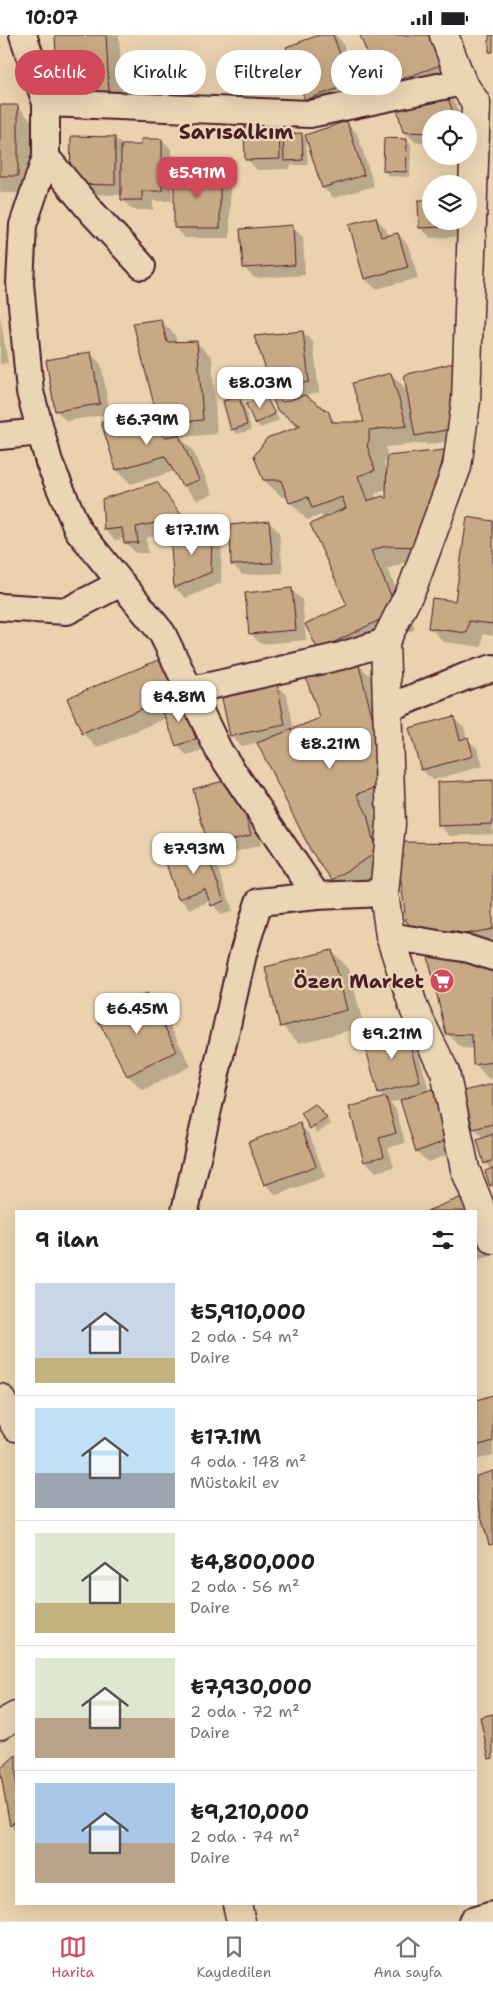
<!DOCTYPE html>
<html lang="tr">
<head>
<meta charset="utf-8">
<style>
  body { margin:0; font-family:"Shantell Sans",sans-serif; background:#f6f6f6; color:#202124; height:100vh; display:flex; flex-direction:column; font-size:19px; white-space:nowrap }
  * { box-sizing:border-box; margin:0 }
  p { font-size:16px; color:#757577 }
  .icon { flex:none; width:28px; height:28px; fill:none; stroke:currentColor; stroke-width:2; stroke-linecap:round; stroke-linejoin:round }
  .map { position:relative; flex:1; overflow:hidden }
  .sheet { position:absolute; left:15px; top:1175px; width:462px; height:695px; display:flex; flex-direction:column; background:#fff; border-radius:0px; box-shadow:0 5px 20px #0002 }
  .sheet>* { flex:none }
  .hud { position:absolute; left:15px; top:15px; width:464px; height:45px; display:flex; gap:10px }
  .fabs { position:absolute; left:422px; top:75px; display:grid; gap:10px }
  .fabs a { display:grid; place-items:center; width:55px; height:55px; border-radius:50%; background:#fff; box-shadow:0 5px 20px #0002; font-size:25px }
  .price { position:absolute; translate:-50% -42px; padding:0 11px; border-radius:10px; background:#fff; color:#222; font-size:16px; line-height:32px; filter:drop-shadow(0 1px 2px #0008) }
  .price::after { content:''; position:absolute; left:50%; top:30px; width:15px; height:11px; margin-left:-8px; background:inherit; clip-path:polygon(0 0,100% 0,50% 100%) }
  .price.on { background:#d1495b; color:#fff }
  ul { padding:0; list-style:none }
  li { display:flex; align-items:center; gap:15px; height:125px; padding:0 20px }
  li+li { border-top:1px solid #e0e0e0 }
  li span { display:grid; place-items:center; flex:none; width:140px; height:100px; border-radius:0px; color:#555 }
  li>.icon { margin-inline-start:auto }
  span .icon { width:60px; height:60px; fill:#fffc; stroke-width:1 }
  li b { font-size:21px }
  h2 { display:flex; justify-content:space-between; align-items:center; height:60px; padding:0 20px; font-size:21px }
  .pill { padding:0 18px; border-radius:22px; background:#fff; box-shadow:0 5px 20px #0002; font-size:18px; line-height:45px }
  .pill.on { background:#d1495b; color:#fff }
  .status { display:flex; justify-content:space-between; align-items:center; height:35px; padding:0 25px; background:#fff; direction:ltr }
  .status svg { height:14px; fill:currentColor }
  .tab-bar { display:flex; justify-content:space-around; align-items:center; height:70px; border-top:1px solid #e0e0e0; background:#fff; font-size:14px; color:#757577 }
  .tab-bar a { display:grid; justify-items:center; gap:2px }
  .tab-bar .on { color:#d1495b }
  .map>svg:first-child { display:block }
</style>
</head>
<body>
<div class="status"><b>10:07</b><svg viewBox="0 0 49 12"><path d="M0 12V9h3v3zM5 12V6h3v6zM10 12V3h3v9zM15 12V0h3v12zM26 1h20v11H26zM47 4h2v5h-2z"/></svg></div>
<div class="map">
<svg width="493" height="1886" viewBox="0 0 493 1886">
  <rect width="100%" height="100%" fill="#e9d2ad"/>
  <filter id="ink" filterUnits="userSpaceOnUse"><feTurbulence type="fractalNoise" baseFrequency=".02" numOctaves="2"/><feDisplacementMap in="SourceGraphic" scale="10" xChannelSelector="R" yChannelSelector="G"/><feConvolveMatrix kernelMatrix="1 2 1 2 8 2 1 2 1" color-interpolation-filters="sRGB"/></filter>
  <g filter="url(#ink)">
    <!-- shadow -->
    <path fill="#0003" fill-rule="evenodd" d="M56 0H119L123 73 74 75Z
      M323 0H335L342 7 361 59 317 75 306 65 288 13Z
      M361 0H440L457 43 395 66Z
      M446 58 456 69 461 84H431V108L415 107 405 97Z
      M0 71H17L35 89V158H0Z
      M346 88 357 98 374 151 334 163 323 153 307 100Z
      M278 92 287 100 301 99 306 105 308 130H290V134L257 135 247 124Z
      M115 103 123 111H142L162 105 172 115V166H153V175H133L123 165V160L82 159 72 149Z
      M406 105 411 110 410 142 389 141 384 136Z
      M220 136 230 146V203H185L175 192Z
      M431 166V186H469L478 201 431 203 420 192 419 167Z
      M376 183 386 194 388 202 398 199 408 210 418 243 376 254 365 244Z
      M292 192 303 202 305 240 255 243 244 233Z
      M0 281 8 328 0 329Z
      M160 285 175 300 177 308H197L212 322 217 399 180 402 193 416 213 459 197 465 183 450 175 436 131 449 117 435 153 380 160 388ZM168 396 174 402H171Z
      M302 297 313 307 319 357 303 361 338 388H366L391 339 409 357 466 403 427 410 425 408 386 412 387 422 384 428 387 439 444 416 462 434 438 528H403L387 534 415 594 336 632 319 615 348 570 324 484 321 480 307 485 290 467 288 462H282L264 445 298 394 278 374 283 369 299 361 285 364 274 354ZM388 454 387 466 377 464 375 459Z
      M90 318 101 329 110 379 66 386 56 375Z
      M265 362 279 385 261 393 256 388Z
      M239 363 244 368 251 395 237 399 232 394Z
      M157 448 192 492 146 503 148 518H136L125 507V504L115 505 105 495Z
      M269 487 279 497 283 538 243 540 232 529Z
      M493 487V601L483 599 482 612 444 607 429 592 456 568Z
      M212 491 222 501 221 548 186 563 175 553 172 513 191 496Z
      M291 554 302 565 306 605 261 609 251 599Z
      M170 622 206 715 187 721 177 710 167 683 97 713 83 698Z
      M357 628 375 646 395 769 373 776 384 797 393 835 350 861 333 844 258 708 241 711 231 701 276 649 287 660 294 695 322 684Z
      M453 682 464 692 467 704 478 714 483 731 433 745 422 735 410 694Z
      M493 746V799L450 801 439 790Z
      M246 755 261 810 220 821 209 811Z
      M493 809V911L433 912Z
      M204 813 214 823 233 876 222 880 210 866 190 874 179 863Z
      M332 916 349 934 364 992 299 1008 282 991Z
      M493 938V1043L489 1044 474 1029V1014L462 1013 447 998Z
      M147 959 161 974 191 1031 143 1055 128 1041 99 984Z
      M404 993 415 1003 429 1057 468 1112 428 1127 417 1117 401 1065 390 1068 396 1074 405 1108 388 1113 394 1132 376 1137 365 1126 385 1063 379 1057Z
      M493 1050V1153L487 1136 491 1135 485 1128 484 1104 474 1093Z
      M320 1076 331 1089 317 1098 303 1079Z
      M300 1090 310 1100 325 1142 276 1160 265 1149Z
      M472 1159 493 1201V1221L476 1225V1176H430Z
      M493 1361V1420L476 1425V1367Z
      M16 1721V1796L11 1791 1 1735Z"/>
    <!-- building -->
    <path fill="#c8a985" stroke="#4a1f2b" d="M55 0H106L109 58 58 61Z
      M319 0H333L351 49 305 65 286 12Z
      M360 0H432L443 29 380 52Z
      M489 0H493V17H489Z
      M446 57 455 84H431V98L403 97 397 74Z
      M0 70H18V141H0Z
      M347 86 364 140 322 153 305 100Z
      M279 90 280 124 245 125 244 92Z
      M302 98 303 125 284 126 283 99Z
      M71 101 115 102V150L70 149Z
      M384 103 407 104 406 137 383 136Z
      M141 104H162V156H142V165H121V110H141Z
      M174 134H220V193H174Z
      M418 165H431V186H468V191L419 193Z
      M376 182 381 202 398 198 408 232 364 244 349 189Z
      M293 190 295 230 243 233 240 194Z
      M161 284 167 307 197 306 203 385 159 389 133 288Z
      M303 296 309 347 273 354 254 301Z
      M91 317 100 369 55 376 46 325Z
      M457 327 456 393 415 401 404 340Z
      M391 338 407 391 369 395V406L367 410 375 435 358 441 367 466 383 461 386 464 387 421 445 415 421 512 385 511 371 516 398 576 318 615 305 589 347 570 310 489 346 473 342 462 312 473 308 462 289 468 281 445H263L254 421 267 403 301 391 277 375 271 359 283 367 305 360 329 377 332 387H364L352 348Z
      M265 360 275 379 255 389 246 369Z
      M239 361 247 390 231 395 223 366Z
      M153 379 164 402 179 400 199 445 182 451 165 421 116 435 101 387Z
      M157 447 183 482 136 492 138 508H124L122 493 104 495 102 464Z
      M467 482 493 486V589L469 586 467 598 428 593 432 563 455 566Z
      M269 486 273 528 231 530 230 490Z
      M212 489 211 537 174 553 171 512 190 495Z
      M292 553 296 595 249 599 245 558Z
      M170 620 185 655 82 699 67 663Z
      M358 627 377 700 378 752 357 759 367 779 376 818 332 845 311 816 257 708 320 683 306 643Z
      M277 648 285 690 230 701 221 659Z
      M182 665 196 704 176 711 162 673Z
      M454 681 460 705 468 702 473 721 421 735 409 693Z
      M235 743 251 800 208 811 193 754Z
      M493 745V789L438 791 437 747Z
      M396 807 493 808V894L465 899 453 896 417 898 406 886Z
      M204 811 224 866 211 871 205 854 178 864 165 825Z
      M332 915 347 975 280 992 265 932Z
      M427 917 469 924 493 937V1027L473 1030 472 1000 446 999Z
      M147 958 177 1016 127 1041 97 983Z
      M405 991 420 1047 378 1058 363 1003Z
      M447 1049 458 1101 416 1117 400 1065Z
      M493 1049V1089L473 1094 463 1056Z
      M386 1062 396 1098 379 1103 384 1121 364 1127 349 1072Z
      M315 1069 327 1083 310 1094 301 1078Z
      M300 1088 316 1131 264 1150 248 1107Z
      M493 1099V1125L484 1129 477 1105Z
      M493 1133V1150L490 1151 485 1136Z
      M472 1158 489 1209 476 1212V1176H427Z
      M493 1360V1406L476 1411V1365Z
      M493 1436V1509L489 1510 476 1462V1441Z
      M493 1679V1723L489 1724 480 1682Z
      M16 1720V1785L10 1791 0 1734Z"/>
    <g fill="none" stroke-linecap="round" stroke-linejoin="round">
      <defs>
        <path id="street" d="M23 0 46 68V122L23 190 20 248 30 357 49 427 78 495 162 598 219 716 317 861
          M46 68 310 79 462 47
          M46 122 91 176 142 231
          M0 401 41 397
          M0 572 67 576 121 548
          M192 655 341 621 385 607
          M388 673 467 641 493 633
          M390 901 469 914 493 922
          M185 1176 243 919 259 867 317 861 384 858
          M472 1886 493 1880"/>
        <path id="secondary" d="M444 0 462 47 476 68 466 366 457 432 413 551 385 607 391 789 384 858 390 901 415 976 445 1037 465 1134 493 1204
          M0 1363 16 1392
          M0 1690 16 1681
          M237 1869 241 1886"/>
      </defs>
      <!-- street casing -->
      <use href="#street" stroke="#4a1f2b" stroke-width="30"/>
      <!-- secondary casing -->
      <use href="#secondary" stroke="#4a1f2b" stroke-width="31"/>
      <!-- street -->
      <use href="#street" stroke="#ead5b4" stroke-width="26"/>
      <!-- secondary -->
      <use href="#secondary" stroke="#ead5b4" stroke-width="28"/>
    </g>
  </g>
  <!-- icons -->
  <defs>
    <symbol id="supermarket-disc" viewBox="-11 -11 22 22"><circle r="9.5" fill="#d1495b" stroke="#ead5b4"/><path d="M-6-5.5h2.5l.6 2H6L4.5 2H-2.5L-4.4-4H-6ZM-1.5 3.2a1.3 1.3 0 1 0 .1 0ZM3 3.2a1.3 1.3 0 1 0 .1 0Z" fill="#fff"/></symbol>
  </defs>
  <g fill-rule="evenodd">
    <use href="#supermarket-disc" x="428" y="932" width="28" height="28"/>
  </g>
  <g text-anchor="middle" stroke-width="5" stroke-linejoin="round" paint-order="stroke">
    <!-- poi labels -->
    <g font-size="19" font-weight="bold" fill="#4a1f2b" stroke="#ead5b4" text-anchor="end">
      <text x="424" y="953">Özen Market</text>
    </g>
    <!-- quarter labels -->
    <g font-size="21" font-weight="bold" fill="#4a1f2b" stroke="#ead5b4">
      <text x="236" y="104">Sarısalkım</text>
    </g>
  </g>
</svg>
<div class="fabs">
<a><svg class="icon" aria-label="locate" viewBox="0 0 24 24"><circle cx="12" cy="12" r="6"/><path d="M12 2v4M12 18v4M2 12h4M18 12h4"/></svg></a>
<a><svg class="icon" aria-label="layers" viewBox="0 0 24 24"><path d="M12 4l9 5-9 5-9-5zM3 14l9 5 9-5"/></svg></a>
</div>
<b class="price on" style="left:197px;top:164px">₺5.91M</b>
<b class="price" style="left:260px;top:374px">₺8.03M</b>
<b class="price" style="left:147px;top:411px">₺6.79M</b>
<b class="price" style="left:192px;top:521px">₺17.1M</b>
<b class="price" style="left:179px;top:688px">₺4.8M</b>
<b class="price" style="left:330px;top:735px">₺8.21M</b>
<b class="price" style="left:194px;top:840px">₺7.93M</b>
<b class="price" style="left:137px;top:1000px">₺6.45M</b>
<b class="price" style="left:392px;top:1025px">₺9.21M</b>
<div class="hud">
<a class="pill on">Satılık</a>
<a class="pill">Kiralık</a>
<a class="pill">Filtreler</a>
<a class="pill">Yeni</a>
</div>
<section class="sheet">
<h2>9 ilan<svg class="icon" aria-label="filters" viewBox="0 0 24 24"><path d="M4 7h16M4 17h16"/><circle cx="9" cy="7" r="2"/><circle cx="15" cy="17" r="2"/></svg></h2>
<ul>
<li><span style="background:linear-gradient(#c9d6e8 75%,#c2b280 0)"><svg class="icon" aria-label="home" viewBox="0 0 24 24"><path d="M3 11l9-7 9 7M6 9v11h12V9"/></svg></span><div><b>₺5,910,000</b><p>2 oda · 54 m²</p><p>Daire</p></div></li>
<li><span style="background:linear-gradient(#bfe0f5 65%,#9aa5b1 0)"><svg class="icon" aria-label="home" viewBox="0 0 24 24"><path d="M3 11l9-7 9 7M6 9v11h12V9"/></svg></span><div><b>₺17.1M</b><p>4 oda · 148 m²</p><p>Müstakil ev</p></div></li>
<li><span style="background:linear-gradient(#dfe7d0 70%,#c2b280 0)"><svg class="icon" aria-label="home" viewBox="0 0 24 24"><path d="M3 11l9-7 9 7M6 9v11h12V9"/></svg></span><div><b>₺4,800,000</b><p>2 oda · 56 m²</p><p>Daire</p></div></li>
<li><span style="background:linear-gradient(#dfe7d0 60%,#b9a48a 0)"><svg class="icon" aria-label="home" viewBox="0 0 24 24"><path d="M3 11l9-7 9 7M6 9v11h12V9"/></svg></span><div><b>₺7,930,000</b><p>2 oda · 72 m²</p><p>Daire</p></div></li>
<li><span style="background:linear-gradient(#a9c7e8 60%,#b9a48a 0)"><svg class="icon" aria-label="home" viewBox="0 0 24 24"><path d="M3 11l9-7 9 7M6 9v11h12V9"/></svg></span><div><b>₺9,210,000</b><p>2 oda · 74 m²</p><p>Daire</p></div></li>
</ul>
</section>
</div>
<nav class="tab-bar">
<a class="on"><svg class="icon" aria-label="map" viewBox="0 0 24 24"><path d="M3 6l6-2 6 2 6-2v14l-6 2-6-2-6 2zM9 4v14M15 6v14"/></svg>Harita</a>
<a><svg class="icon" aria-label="saved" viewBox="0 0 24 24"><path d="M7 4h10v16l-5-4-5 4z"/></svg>Kaydedilen</a>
<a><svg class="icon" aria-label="home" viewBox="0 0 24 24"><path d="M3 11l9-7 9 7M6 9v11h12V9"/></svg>Ana sayfa</a>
</nav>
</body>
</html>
